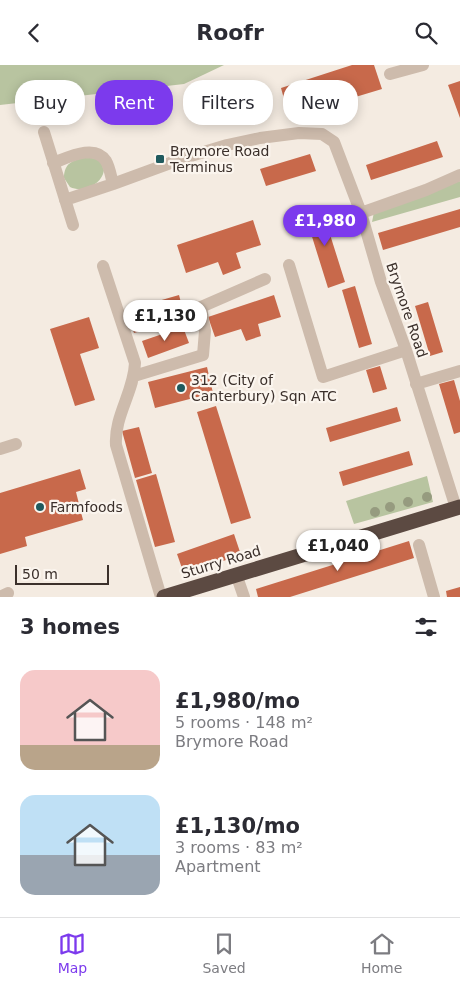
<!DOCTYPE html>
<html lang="en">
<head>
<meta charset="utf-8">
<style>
  body { margin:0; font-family:"DejaVu Sans",sans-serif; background:#f2f2f3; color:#2b2b33; height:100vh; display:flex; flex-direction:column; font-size:19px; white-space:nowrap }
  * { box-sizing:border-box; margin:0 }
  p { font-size:16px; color:#7c7c81 }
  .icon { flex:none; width:28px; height:28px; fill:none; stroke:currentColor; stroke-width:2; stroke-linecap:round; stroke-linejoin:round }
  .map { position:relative; height:532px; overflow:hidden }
  .details { display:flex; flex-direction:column; background:#fff; flex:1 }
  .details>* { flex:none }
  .banner { position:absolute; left:15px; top:15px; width:430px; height:45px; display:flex; gap:10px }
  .scale { position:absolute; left:15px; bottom:12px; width:94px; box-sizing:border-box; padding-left:5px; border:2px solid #3b302b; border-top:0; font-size:14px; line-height:18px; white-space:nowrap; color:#3b302b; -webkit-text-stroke:4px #fbf5ee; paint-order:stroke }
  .price { position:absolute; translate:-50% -42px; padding:0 11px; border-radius:18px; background:#fff; color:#222; font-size:16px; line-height:32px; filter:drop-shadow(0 1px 2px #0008) }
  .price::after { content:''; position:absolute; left:50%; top:30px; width:15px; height:11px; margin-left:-8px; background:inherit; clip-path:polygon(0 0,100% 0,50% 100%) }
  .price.selected { background:#7c3aed; color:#fff }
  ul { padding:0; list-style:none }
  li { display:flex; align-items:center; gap:15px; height:125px; padding:0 20px }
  li span { display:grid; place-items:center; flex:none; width:140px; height:100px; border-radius:15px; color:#555 }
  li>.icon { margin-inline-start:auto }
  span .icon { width:60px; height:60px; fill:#fffc; stroke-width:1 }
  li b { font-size:21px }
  h2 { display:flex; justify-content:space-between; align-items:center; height:60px; padding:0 20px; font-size:21px }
  .pill { padding:0 18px; border-radius:20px; background:#fff; box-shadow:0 2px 12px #0003; font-size:18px; line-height:45px }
  .pill.selected { background:#7c3aed; color:#fff }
  header { display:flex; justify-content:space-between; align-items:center; height:65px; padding:0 20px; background:#fff; font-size:22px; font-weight:700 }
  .dock { display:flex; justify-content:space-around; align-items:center; height:70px; border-top:1px solid #e1e1e2; background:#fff; font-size:14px; color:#7c7c81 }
  .dock a { display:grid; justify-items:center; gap:2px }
  .dock .selected { color:#7c3aed }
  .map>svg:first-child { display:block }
</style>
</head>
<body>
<header><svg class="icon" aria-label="back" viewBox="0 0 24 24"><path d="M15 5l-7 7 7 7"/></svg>Roofr<svg class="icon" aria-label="search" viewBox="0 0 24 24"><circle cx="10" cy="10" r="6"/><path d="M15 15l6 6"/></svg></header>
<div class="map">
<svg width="460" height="532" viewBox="0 0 460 532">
  <rect width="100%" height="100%" fill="#f4ebe1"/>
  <!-- green -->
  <path fill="#b8c4a0" d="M0 0H224L184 19 0 40Z
    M88 92 100 95 104 105C102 120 83 128 70 122L64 113C64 97 74 95 88 92Z
    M460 116V132L372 157 374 147Z
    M427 411 433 437 354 459 346 436Z"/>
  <!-- building -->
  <path fill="#c8694b" d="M352 0H374L382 24 289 52 281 23Z
    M460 16V53L448 20Z
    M437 76 443 92 371 115 366 100Z
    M310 89 316 106 266 121 260 104Z
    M321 141 345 217 328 223 304 146Z
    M460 144V162L383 185 378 168Z
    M253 155 261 180 236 188 241 203 223 210 218 197 186 208 177 180Z
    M355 221 372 279 359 283 342 225Z
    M179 230 185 253 134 268 127 245Z
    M274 230 281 252 258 259 261 271 246 276 241 264 215 272 208 252Z
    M428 237 443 287 430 291 415 241Z
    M89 252 99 283 80 289 95 335 75 341 50 264Z
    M183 262 189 278 148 293 142 276Z
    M380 301 387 324 373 328 366 305Z
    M207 302 213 328 155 343 148 317Z
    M454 315 460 336V367L454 369 439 319Z
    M216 341 251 453 231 459 197 347Z
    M397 342 401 356 330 377 326 363Z
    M139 362 152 408 135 413 122 366Z
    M409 386 413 400 343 421 339 407Z
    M80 404 86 424 76 427 83 455 25 472 27 481 0 489V428Z
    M156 409 175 477 155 482 136 415Z
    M234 469 241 490 184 509 177 489Z
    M409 476 414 493 290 532H258L256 524Z
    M460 522V532H447L446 526Z"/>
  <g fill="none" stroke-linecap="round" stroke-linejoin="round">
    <!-- minor -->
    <path stroke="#cdbbac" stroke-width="12" d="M390 9 423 0
      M44 67 73 160
      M53 98C67 93 95 78 106 96 110 103 111 112 113 119
      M65 135 113 119 184 93 227 80 260 73 299 68 322 69 334 77 361 148 381 217 406 285 456 443
      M361 148 426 125 460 110
      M289 200 323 312 406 285
      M103 201 135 298C134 327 114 351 116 380L161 532
      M134 311 203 290 205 266 201 242 265 214
      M416 319 460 306
      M0 384 16 379
      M419 480 434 532
      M236 509 244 532
      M0 532 8 528"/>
    <!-- highway -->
    <path stroke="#5c4a42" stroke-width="15" d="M164 532 460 442"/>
  </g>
  <!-- trees -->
  <g fill="#969b7f">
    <circle cx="427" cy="432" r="5"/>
    <circle cx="408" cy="437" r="5"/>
    <circle cx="390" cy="442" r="5"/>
    <circle cx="375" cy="447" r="5"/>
  </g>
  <!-- markers -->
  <g fill="#1f5a5e" stroke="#fbf5ee" stroke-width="2">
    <rect x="155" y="89" width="10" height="10" rx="2.5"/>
    <circle cx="181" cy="323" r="5"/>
    <circle cx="40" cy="442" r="5"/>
  </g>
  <g text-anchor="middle" stroke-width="4.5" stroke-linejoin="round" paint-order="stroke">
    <!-- poi labels -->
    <g font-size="14" fill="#3b302b" stroke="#fbf5ee" text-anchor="start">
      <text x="170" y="91">Brymore Road<tspan x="170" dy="16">Terminus</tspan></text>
      <text x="191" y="320">312 (City of<tspan x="191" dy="16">Canterbury) Sqn ATC</tspan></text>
      <text x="50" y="447">Farmfoods</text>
    </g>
    <!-- street labels -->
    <g font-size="14" fill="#3b302b" stroke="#fbf5ee">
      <text transform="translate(407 245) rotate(71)" y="5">Brymore Road</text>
      <text transform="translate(221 497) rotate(-17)" y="5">Sturry Road</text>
    </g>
  </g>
</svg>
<div class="scale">50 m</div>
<b class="price selected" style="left:325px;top:182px">£1,980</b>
<b class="price" style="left:165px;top:277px">£1,130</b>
<b class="price" style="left:338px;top:507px">£1,040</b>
<div class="banner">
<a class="pill">Buy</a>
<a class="pill selected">Rent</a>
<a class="pill">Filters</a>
<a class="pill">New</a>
</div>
</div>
<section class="details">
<h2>3 homes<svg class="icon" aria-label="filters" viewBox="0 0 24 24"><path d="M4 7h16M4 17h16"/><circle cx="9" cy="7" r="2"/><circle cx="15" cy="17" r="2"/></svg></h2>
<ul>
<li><span style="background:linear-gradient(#f6c9c9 75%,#b9a48a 0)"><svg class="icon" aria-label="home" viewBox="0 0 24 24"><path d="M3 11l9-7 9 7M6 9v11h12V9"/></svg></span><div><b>£1,980/mo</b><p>5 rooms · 148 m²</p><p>Brymore Road</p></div></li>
<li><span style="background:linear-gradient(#bfe0f5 60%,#9aa5b1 0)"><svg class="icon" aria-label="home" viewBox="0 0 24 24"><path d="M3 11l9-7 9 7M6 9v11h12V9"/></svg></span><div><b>£1,130/mo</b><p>3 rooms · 83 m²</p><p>Apartment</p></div></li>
</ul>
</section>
<nav class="dock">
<a class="selected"><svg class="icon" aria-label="map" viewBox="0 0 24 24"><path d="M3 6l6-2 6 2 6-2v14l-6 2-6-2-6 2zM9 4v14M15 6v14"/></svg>Map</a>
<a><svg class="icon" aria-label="saved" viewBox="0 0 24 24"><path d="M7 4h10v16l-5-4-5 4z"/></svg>Saved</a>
<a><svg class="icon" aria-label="home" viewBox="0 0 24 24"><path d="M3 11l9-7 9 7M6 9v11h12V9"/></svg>Home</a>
</nav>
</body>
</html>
